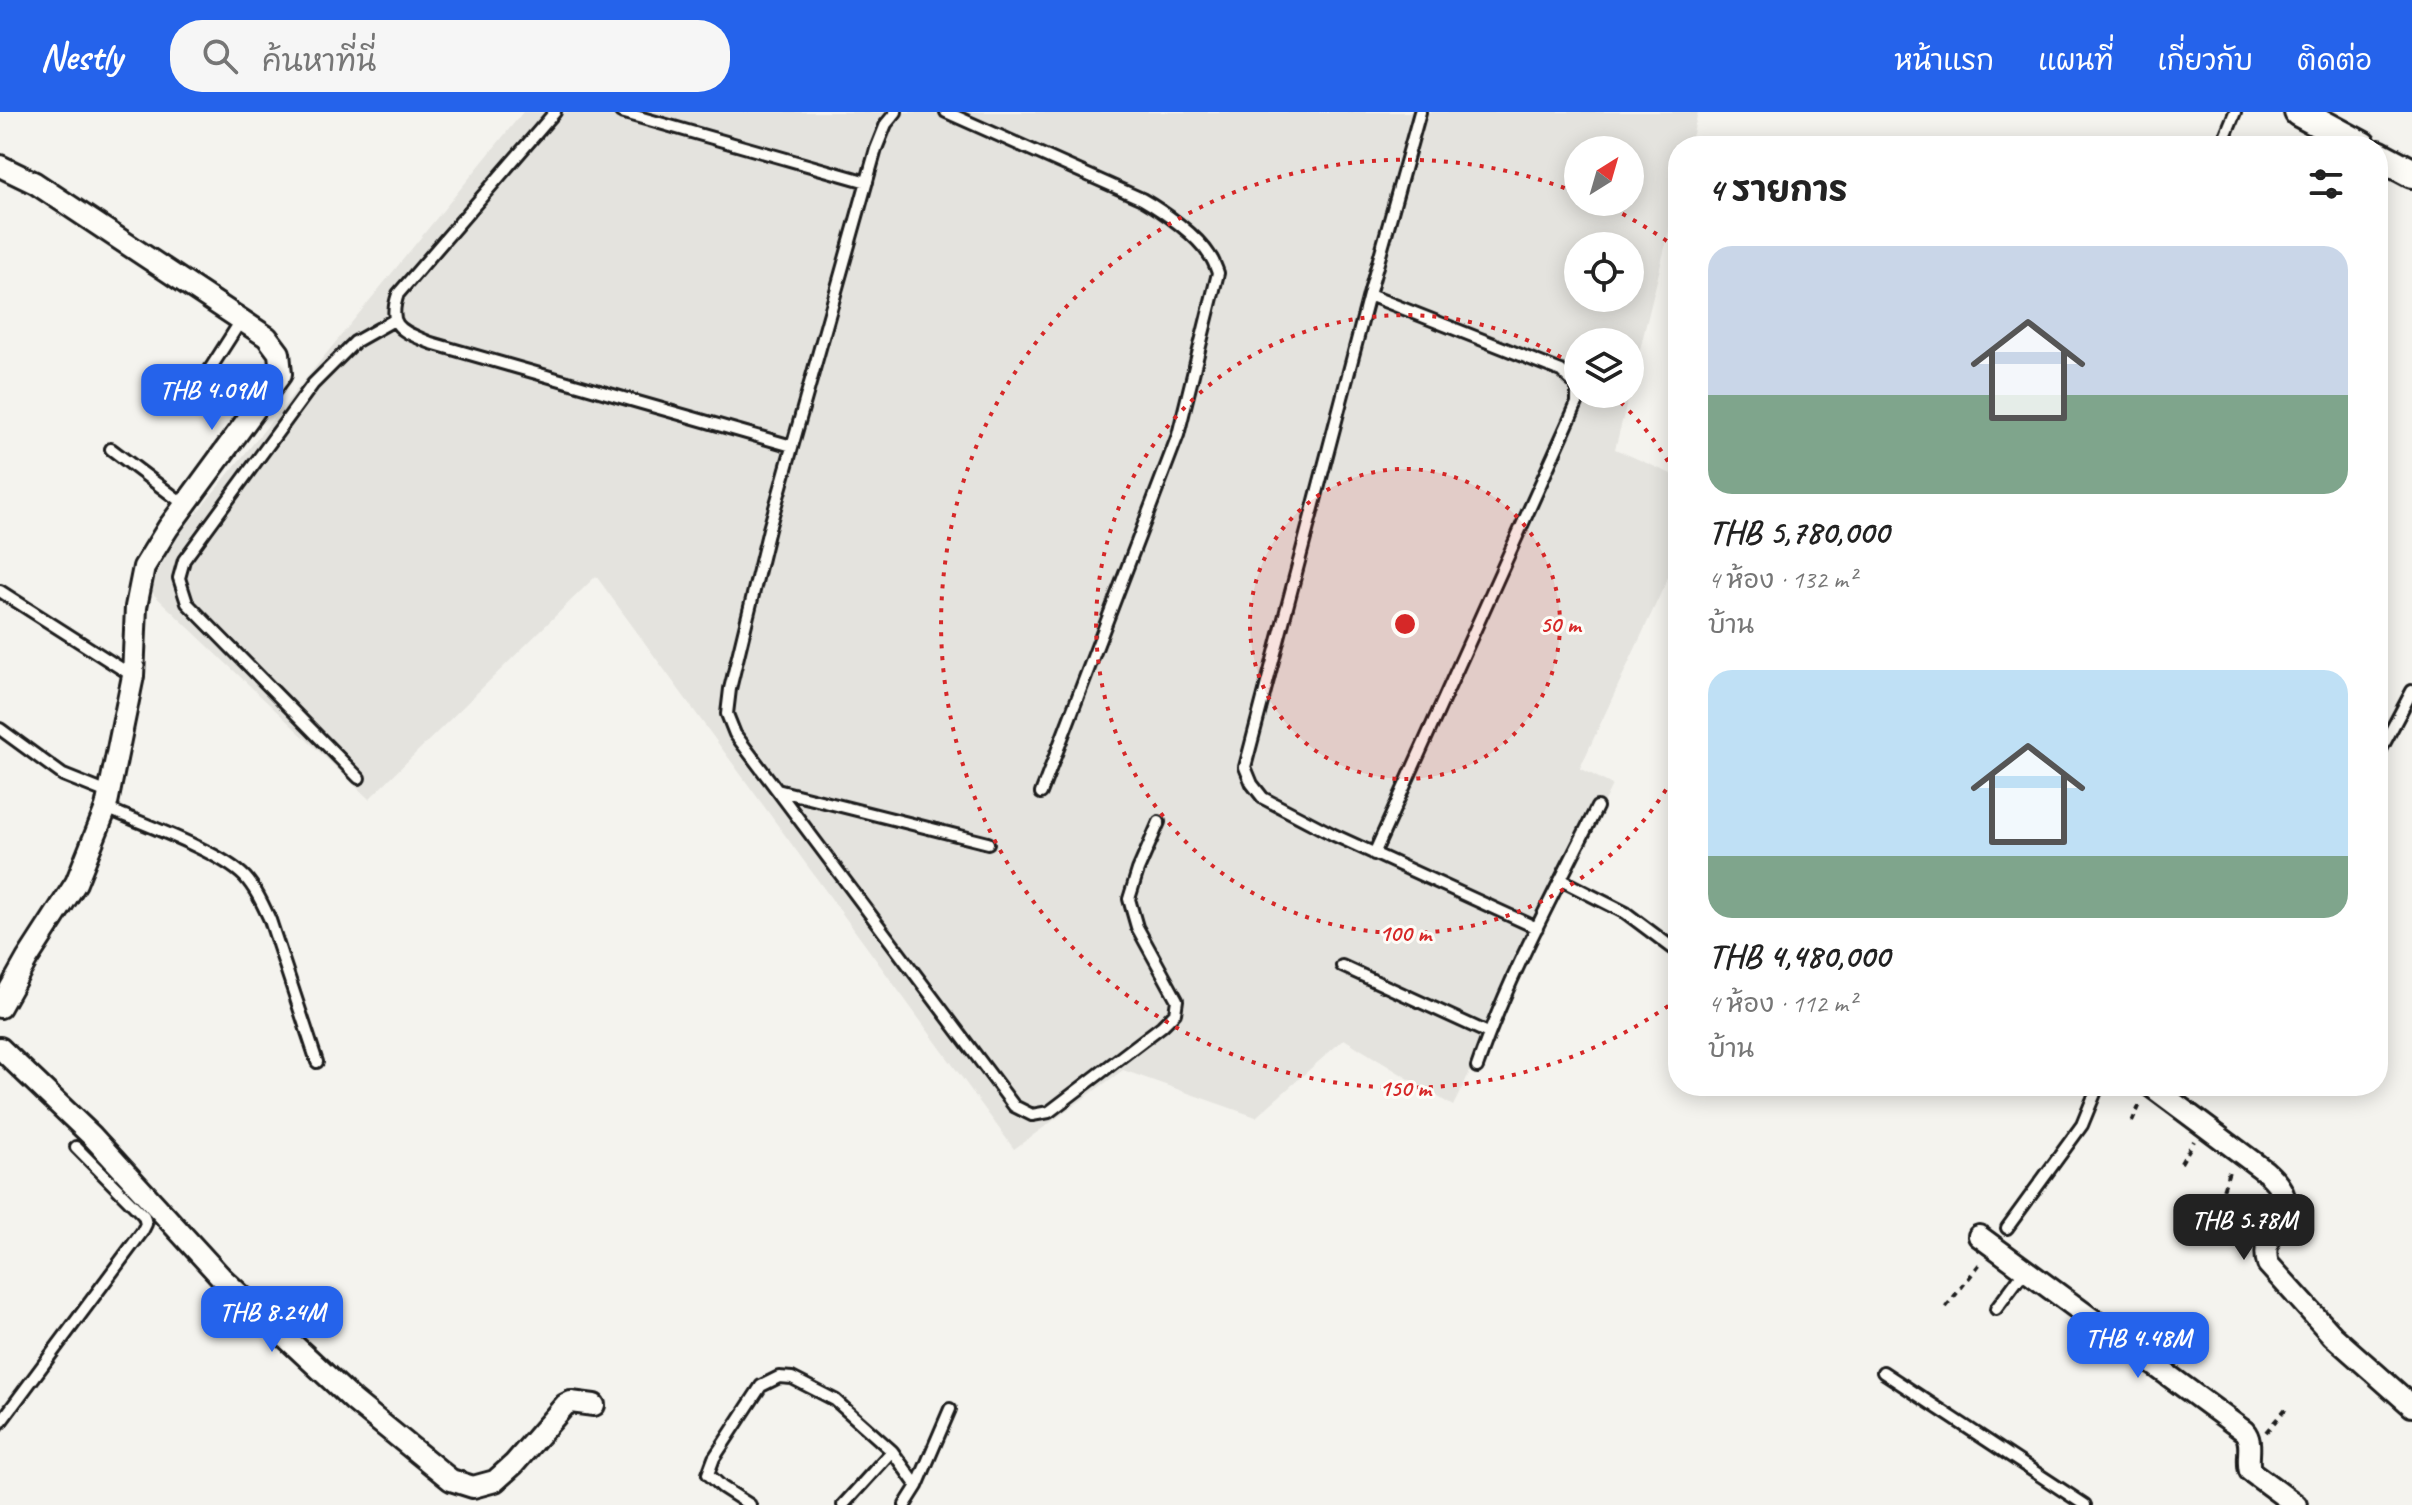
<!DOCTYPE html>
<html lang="th">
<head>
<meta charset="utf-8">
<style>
  body { margin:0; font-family:Caveat,"Playpen Sans Thai",sans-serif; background:#f6f6f6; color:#222; height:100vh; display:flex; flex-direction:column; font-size:30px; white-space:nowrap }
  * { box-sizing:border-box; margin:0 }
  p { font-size:26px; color:#767676 }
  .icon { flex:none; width:44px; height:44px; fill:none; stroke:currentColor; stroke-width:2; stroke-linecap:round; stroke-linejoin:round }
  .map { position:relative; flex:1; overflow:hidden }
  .details { position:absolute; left:1668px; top:24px; width:720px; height:960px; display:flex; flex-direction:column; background:#fff; border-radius:32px; box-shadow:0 4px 20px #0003 }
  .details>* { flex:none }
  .needle { width:52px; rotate:37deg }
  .controls { position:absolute; left:1564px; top:24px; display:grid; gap:16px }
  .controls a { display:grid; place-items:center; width:80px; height:80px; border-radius:50%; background:#fff; box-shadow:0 4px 20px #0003; font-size:40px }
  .price { position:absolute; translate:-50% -68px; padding:0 18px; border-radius:16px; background:#2563eb; color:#fff; font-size:26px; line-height:52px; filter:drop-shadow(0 2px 4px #0008) }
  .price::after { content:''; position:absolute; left:50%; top:48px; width:24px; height:18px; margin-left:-12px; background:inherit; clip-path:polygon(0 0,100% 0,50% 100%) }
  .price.current { background:#222; color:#fff }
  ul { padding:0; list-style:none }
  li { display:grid; align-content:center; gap:16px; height:424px; padding:0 40px }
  li span { display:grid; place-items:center; height:248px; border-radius:24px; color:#555 }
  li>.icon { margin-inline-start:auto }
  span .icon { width:144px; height:144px; fill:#fffc; stroke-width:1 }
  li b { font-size:34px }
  h2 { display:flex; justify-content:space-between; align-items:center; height:96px; padding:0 40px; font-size:34px }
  header { display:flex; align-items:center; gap:48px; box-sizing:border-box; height:112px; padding:0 40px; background:#2563eb; color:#fff }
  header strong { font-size:38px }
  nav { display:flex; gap:44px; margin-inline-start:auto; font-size:28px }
  .search { width:560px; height:72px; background:#f6f6f6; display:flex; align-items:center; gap:20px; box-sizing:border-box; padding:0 28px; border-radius:32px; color:#767676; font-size:30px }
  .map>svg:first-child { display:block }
</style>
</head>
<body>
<header>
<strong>Nestly</strong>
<div class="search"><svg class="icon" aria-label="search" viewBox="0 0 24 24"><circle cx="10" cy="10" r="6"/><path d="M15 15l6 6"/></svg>ค้นหาที่นี่</div>
<nav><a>หน้าแรก</a><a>แผนที่</a><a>เกี่ยวกับ</a><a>ติดต่อ</a></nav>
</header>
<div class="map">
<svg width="2412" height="1393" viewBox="0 0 2412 1393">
  <rect width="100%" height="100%" fill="#f4f3ee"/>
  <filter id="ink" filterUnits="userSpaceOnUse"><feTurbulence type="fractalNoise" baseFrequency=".0125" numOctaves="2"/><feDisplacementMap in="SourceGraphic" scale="16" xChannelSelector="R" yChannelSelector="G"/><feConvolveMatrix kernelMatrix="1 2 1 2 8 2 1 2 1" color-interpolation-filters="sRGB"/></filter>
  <g filter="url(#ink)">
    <!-- built -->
    <path fill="#e4e3de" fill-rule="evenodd" d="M523 0H1698L1690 34H1678V83L1630 278V230H1578V282H1629L1615 337 1678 365V444L1580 656 1612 673 1453 994 1344 927 1256 1005 1123 958 1014 1037 596 464 369 687 147 476 173 430ZM1578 38H1630V90H1578ZM1578 134H1630V186H1578Z"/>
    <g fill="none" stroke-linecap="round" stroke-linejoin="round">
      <defs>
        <path id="lane" d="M555 0 398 182C386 217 404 219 431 231L792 334
          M621 0 867 70
          M896 0 886 12 876 37 769 417 730 577 727 602 735 622 1014 994 1032 1003 1049 1000 1162 914 1175 901 1177 888 1137 815 1129 787 1138 758 1159 710
          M946 0 1142 87C1163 99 1197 123 1210 144 1214 149 1216 156 1218 161L1178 323 1041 681
          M2221 34 2235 0
          M1369 183 1245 655 1252 672 1263 686 1334 723 1537 816
          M210 257 242 207
          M111 337 185 393
          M0 479 133 564
          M0 617 63 663 108 681
          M2378 643 2412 579
          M359 666 187 491 179 466 184 448 313 272 355 230 394 208
          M777 678 988 731
          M106 696C140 711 220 739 245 765 256 777 263 793 270 808L317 950
          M1374 742 1577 291V274L1561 259 1369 183 1420 0
          M1561 768 1626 801 1678 840
          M1342 854 1488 921
          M1477 955C1508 865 1555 780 1597 695
          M2007 1116 2082 1013 2098 974
          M1996 1197 2025 1158
          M1883 1260 2085 1393
          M0 1311 142 1120 146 1112 144 1104 76 1035
          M750 1393 722 1375 708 1362 714 1346 761 1274 779 1265 792 1266 835 1288 892 1339 917 1374
          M843 1393 892 1339
          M905 1393 917 1374 950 1297"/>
        <path id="street" d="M0 54 35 71 267 225 279 241 281 262 168 416 144 455 136 495 133 564 106 696 76 771 27 847 0 895
          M0 936 92 1024 221 1165 354 1289 451 1368 473 1375 495 1369 514 1352 565 1293 571 1290 594 1293
          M2151 974 2265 1059C2313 1101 2256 1111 2268 1152L2333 1224 2412 1294
          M1979 1124 2244 1319C2254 1330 2246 1346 2250 1359L2296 1393"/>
        <path id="secondary" d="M2299 0 2362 34
          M2378 43 2412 61"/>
      </defs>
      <!-- lane casing -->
      <use href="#lane" stroke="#1c1c1c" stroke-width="16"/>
      <!-- street casing -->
      <use href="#street" stroke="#1c1c1c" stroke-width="26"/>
      <!-- secondary casing -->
      <use href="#secondary" stroke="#1c1c1c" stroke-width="34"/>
      <!-- path -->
      <path stroke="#1c1c1c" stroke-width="4" stroke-dasharray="6 6" stroke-linecap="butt" d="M2132 1010 2141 990
        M2181 1051 2194 1029
        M2216 1100 2230 1056
        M1946 1195 1982 1149
        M2266 1320 2288 1294"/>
      <!-- lane -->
      <use href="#lane" stroke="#fdfcf7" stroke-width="10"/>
      <!-- street -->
      <use href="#street" stroke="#fdfcf7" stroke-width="20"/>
      <!-- secondary -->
      <use href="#secondary" stroke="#fdfcf7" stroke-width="28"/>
    </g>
  </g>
  <!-- distance rings -->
  <circle cx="1405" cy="512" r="155" fill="#d62828" fill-opacity=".12"/>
  <g fill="none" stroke="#d62828" stroke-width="4" stroke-dasharray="4 8">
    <circle cx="1405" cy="512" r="155"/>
    <path d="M1678 657A309 309 0 1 1 1578 256M1612 282A309 309 0 0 1 1678 367"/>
    <path d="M1678 887A464 464 0 1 1 1575 80M1601 91A464 464 0 0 1 1678 137"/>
  </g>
  <circle cx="1405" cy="512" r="12" fill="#d62828" stroke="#fdfcf7" stroke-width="4"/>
  <g font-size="24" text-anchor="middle" font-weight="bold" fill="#d62828" stroke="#fdfcf7" stroke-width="6" stroke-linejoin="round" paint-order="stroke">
    <text x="1560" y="520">50 m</text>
    <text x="1405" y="829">100 m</text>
    <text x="1405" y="984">150 m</text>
  </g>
</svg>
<div class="controls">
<a><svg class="needle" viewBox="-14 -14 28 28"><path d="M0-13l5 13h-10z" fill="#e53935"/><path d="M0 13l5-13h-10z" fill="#767676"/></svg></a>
<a><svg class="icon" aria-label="locate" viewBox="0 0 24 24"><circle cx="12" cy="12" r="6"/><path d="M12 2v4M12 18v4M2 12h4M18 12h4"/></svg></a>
<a><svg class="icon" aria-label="layers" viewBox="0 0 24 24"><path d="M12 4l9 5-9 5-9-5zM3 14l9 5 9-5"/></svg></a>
</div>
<b class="price" style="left:212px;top:320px">THB 4.09M</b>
<b class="price current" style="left:2244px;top:1150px">THB 5.78M</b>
<b class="price" style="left:272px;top:1242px">THB 8.24M</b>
<b class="price" style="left:2138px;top:1268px">THB 4.48M</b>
<section class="details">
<h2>4 รายการ<svg class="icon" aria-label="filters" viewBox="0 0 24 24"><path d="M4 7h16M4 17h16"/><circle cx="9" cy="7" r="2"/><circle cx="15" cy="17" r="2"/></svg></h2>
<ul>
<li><span style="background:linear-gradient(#c9d6e8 60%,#7fa58c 0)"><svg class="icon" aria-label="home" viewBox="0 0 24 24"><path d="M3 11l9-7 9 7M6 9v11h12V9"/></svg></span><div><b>THB 5,780,000</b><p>4 ห้อง · 132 m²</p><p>บ้าน</p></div></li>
<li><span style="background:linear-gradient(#bfe0f5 75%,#7fa58c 0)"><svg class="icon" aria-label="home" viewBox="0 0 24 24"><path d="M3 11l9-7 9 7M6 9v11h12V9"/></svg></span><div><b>THB 4,480,000</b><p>4 ห้อง · 112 m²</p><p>บ้าน</p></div></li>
</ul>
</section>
</div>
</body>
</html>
